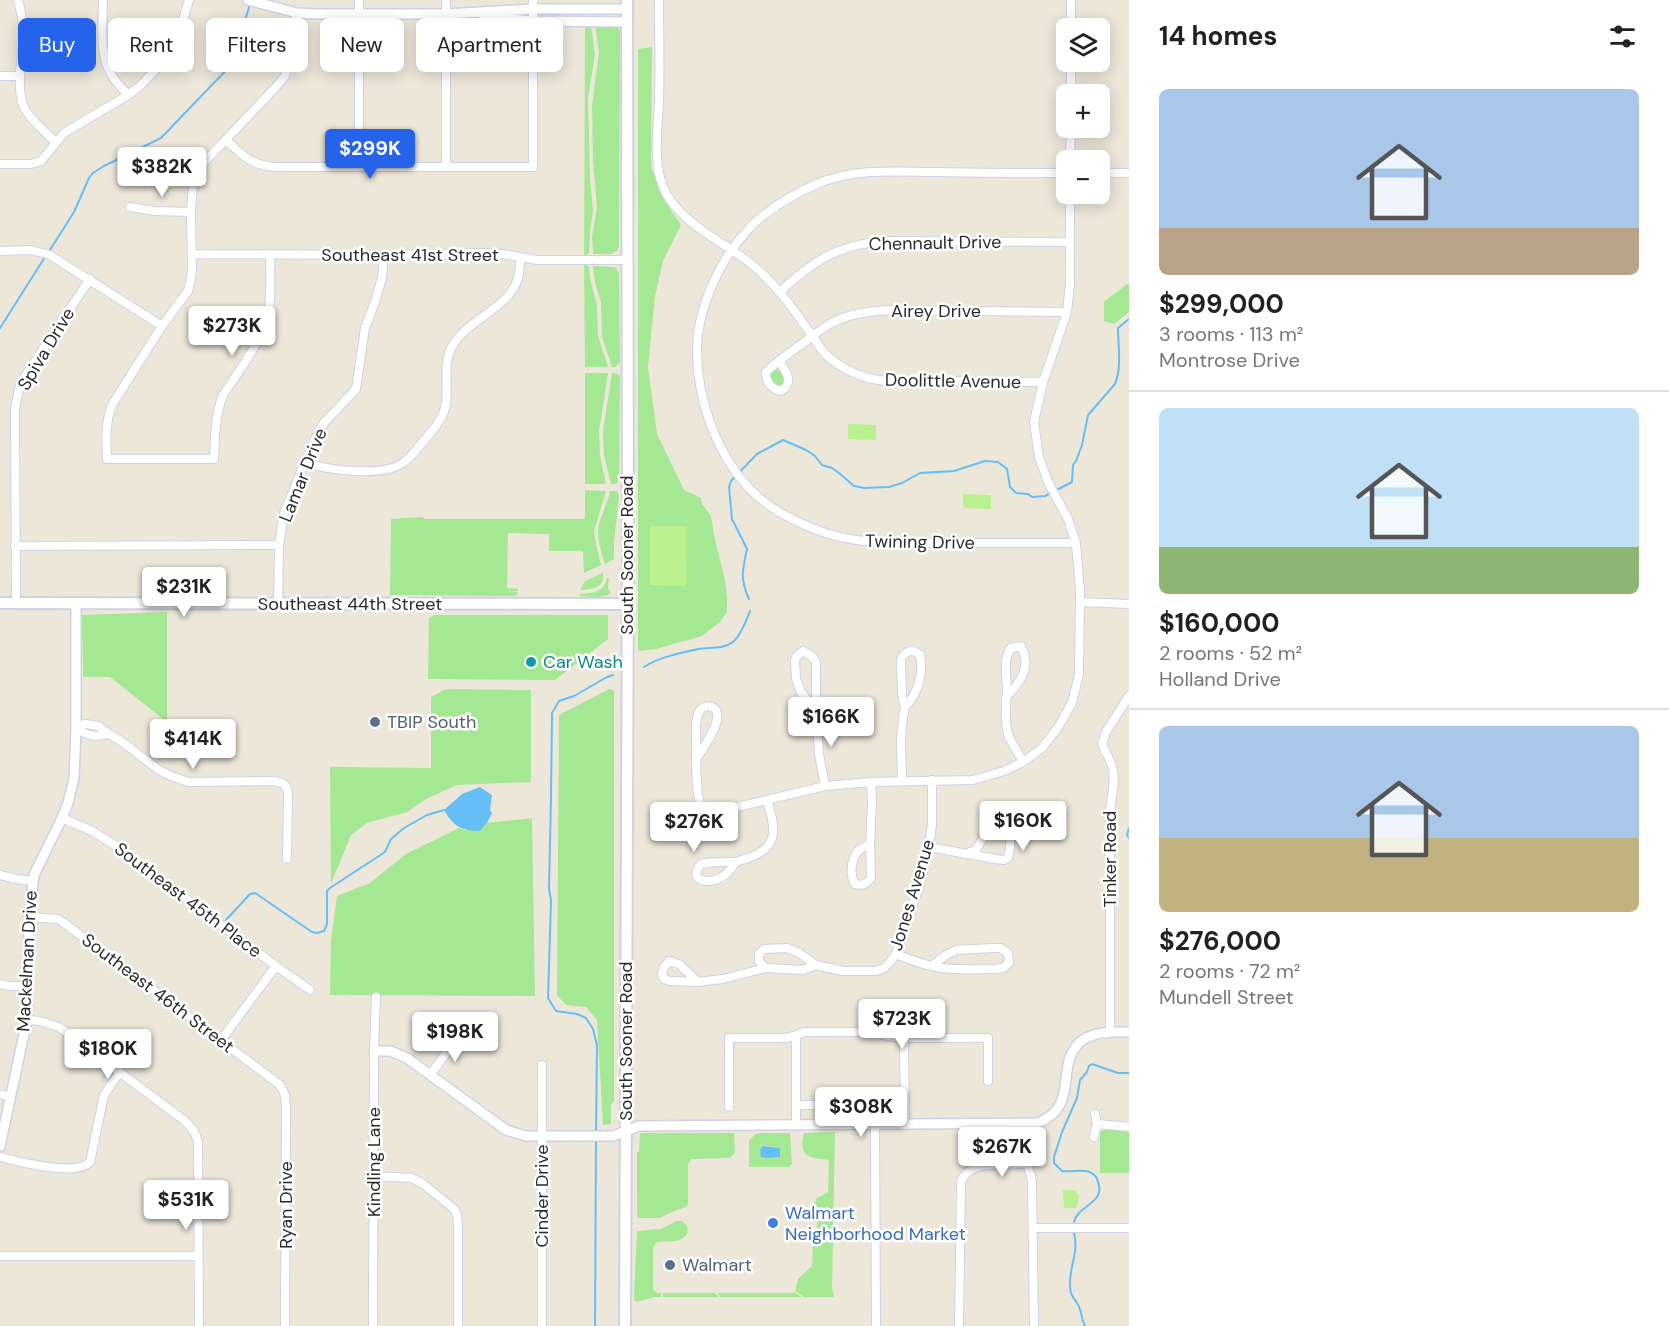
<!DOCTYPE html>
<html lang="en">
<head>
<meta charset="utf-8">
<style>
  body { margin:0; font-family:"DM Sans",sans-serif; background:#f2f2f2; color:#222; height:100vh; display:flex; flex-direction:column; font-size:22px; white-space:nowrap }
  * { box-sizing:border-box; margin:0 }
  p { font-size:20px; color:#767676 }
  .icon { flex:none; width:33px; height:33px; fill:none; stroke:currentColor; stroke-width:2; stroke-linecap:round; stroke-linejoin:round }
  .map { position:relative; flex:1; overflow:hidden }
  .side { display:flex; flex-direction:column; background:#fff; width:540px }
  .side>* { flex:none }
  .hud { position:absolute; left:18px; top:18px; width:570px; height:54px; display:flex; gap:12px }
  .controls { position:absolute; left:1056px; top:18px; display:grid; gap:12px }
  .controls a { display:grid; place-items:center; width:54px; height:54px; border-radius:9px; background:#fff; box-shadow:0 3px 15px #0003; font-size:30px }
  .price { position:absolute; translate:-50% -51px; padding:0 14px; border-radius:6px; background:#fff; color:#222; font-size:20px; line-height:39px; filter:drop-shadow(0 2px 3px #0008) }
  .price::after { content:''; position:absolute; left:50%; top:36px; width:18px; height:14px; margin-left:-9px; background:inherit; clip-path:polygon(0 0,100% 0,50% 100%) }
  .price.selected { background:#2563eb; color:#fff }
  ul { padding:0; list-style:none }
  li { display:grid; align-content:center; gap:12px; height:318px; padding:0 30px }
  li+li { border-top:2px solid #e0e0e0 }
  li span { display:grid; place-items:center; height:186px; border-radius:9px; color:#555 }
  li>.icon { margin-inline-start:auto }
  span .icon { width:108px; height:108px; fill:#fffc; stroke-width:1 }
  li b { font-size:26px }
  h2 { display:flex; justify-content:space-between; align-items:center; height:72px; padding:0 30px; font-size:26px }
  .chip { padding:0 21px; border-radius:9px; background:#fff; box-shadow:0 3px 15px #0003; font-size:21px; line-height:54px }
  .chip.selected { background:#2563eb; color:#fff }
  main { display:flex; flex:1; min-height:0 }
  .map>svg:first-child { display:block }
</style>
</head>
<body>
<main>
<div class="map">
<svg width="1129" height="1326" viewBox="0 0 1129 1326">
  <rect width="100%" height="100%" fill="#ede7da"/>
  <!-- green -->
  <path fill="#a5e893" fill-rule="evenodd" d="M585 24 591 25 595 55 588 97 590 179 593 211 590 232 589 253 584 256Z
    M595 24 615 25 619 29 620 33 619 245 618 250 611 254H593L592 237 597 207 593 161 592 105 599 52Z
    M652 47 651 167 664 200 681 225 663 261 655 296 648 367 657 434 684 490 701 498 702 504 711 516 715 540 725 580 727 597V612L720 622 702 636 656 649 638 651V49Z
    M584 264 589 267 590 278 597 306 598 336 608 367H585Z
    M593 266 615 267 619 273 620 363 615 367H612L602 337 601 303 595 282Z
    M1127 284H1129V312L1114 324 1104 321V302Z
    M773 369H777L782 372 786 381 783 384 777 386 772 380 770 375Z
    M585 373H608L599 431 600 455 606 484H585Z
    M612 373 618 374 620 377 619 480 616 484H611L604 455 603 432Z
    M585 490 606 491 594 531 596 544 601 565 584 573 583 551H549V534L508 533 507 588 518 589V591L507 592H518L516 596 390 595 391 519 423 517 424 519H585Z
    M610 491H617L619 496 614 542V559L605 564C601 551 596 537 599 524 602 513 608 502 610 491Z
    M603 573C604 589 593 589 580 590L585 581Z
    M607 578H609L608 589 611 593C602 599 590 597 580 596V594C592 593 604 593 607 578Z
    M167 612V722L110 677H83L82 615Z
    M435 615H608V639L555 680 428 679 429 618Z
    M446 689 531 690V782L457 785 426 799 407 812 367 823 351 835 331 884 330 767 431 768V697Z
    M609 689 614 690V1101L611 1105V1124L603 1125 597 1020 586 1007 566 1005 557 995 559 715Z
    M532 818 535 996 330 995 331 940 337 896 370 883 406 854 459 828 465 830 483 828 487 823Z
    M1112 1128 1129 1130V1173H1100V1135L1101 1131Z
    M828 1132H835L832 1288 834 1297H804L795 1291 798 1279 812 1266 813 1244H817V1222H813V1206L817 1198 828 1192 829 1160C809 1158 798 1157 804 1133Z
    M642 1133H734L735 1153 730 1158 691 1159 688 1165V1204L686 1207 672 1212 660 1218H639L637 1217V1152H639L640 1134Z
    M760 1133H790L792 1164 790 1167H749V1140L756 1134ZM763 1146 777 1147 780 1156 761 1155 760 1150Z
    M677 1221H682L687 1226 688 1232C681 1245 669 1240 657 1242L653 1247V1289L657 1293H661V1297H654L637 1302 635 1301 634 1297 637 1231 661 1229Z
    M794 1292 802 1297H721L717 1293H791Z
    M663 1293H715L719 1297H663Z"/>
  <!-- pitch -->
  <path fill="#baf08e" d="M848 424 876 425V440L848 439Z
    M963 494 991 495V509L963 508Z
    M650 526H687L686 586 650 585Z
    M1063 1190H1075L1079 1197 1076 1208H1064Z"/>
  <!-- water -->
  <path fill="#66bef7" d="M480 787 492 795 490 810 492 813 487 823 480 831C462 831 453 826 444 810L462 794Z
    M763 1146 780 1148V1157L768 1158 761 1157 760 1150Z"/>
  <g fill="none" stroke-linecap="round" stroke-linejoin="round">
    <!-- stream -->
    <path stroke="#66bef7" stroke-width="2" d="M48 253 74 212 89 178 93 173 104 166 161 138 232 64 250 4
      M0 328 45 257
      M749 599C740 579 742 571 747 549L732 519 729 487 731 481 757 454 783 440 806 450 815 456 822 465 832 468 839 473 854 486 864 488 889 487 902 483 920 473 954 471 985 461 998 462 1007 469 1010 487 1016 493 1028 494 1032 497 1045 496 1072 482 1073 465 1076 461 1082 445 1088 415 1115 384C1122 367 1118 346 1118 328L1129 319
      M644 667C659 657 681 653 698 649 710 647 724 650 734 641 742 633 746 621 750 611
      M1129 828 1127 835 1129 838
      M226 920 250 894 255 893 312 932 317 933 324 931 327 924V891L330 888 385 852 391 839 404 828 427 815 444 810
      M596 1134 597 1045 593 1029 586 1018 577 1014 556 1011 548 998 551 901 549 888 551 796 552 713 559 701 574 696 607 677 613 675
      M1074 1222C1078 1204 1108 1204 1097 1179 1095 1174 1091 1172 1086 1171 1078 1170 1070 1172 1062 1171L1054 1163V1157L1062 1132 1077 1098 1080 1080 1087 1072 1089 1066 1092 1064 1118 1073H1129
      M1074 1233C1079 1254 1069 1266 1070 1286 1070 1294 1073 1297 1077 1303 1082 1310 1081 1319 1085 1326
      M595 1326 596 1140"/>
    <defs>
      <path id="minor" d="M18 0C20 9 23 18 23 28 25 52 13 89 26 111 34 123 46 132 55 142
        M103 0C103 23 99 51 110 72 114 81 122 88 128 95
        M359 0V167
        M446 0V167
        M659 0C659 34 660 67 659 101 658 130 651 168 667 195 687 228 727 243 755 267 783 291 803 323 824 353 842 370 862 379 887 381L1043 382
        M1071 0V28
        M0 76H20
        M1071 94V62
        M226 140C242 155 251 165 274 167H533V0
        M1070 160 1071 128
        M0 164H31L41 161 64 133 128 95 140 86 165 60 176 43 189 0
        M1066 173C1025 173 983 173 941 172 901 172 856 167 817 184 792 195 765 210 746 232 719 261 697 310 697 350 697 401 718 459 755 494 772 510 796 522 817 530 859 546 902 543 946 543 989 543 1032 543 1076 543
        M1100 173H1129
        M130 207 155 211 191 212
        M0 251 31 250 50 255 162 326
        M193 254 384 255 487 253 503 254 537 260H628
        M270 254C270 275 272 299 267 319 260 343 237 374 223 395 215 416 215 437 214 459H107C106 440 105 423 112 405L162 326 188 291 191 278 192 268 191 212 194 173 275 88 285 76 291 55 297 13
        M780 292C812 261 838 245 883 241L1070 242
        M779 361C786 372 795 382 781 391 771 389 765 381 766 372 776 362 788 354 799 346 809 339 819 330 830 324 849 313 871 311 893 310L1067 312
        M306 463C329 470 384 478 404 462 413 456 419 446 426 438 434 429 442 420 445 408 450 387 441 364 453 345 468 319 507 309 517 281 520 274 520 266 520 258
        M15 546 279 545
        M1080 602 1129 604
        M16 603 15 408 19 389 25 376 90 279
        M278 604 279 545 284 513 314 441 323 424 356 389 365 328 375 302 382 278 384 255
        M1006 697C1021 682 1032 667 1021 646L1011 648C1008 652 1008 652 1007 656 1004 667 1007 679 1007 690 1006 705 1004 722 1009 737 1012 744 1019 754 1023 762
        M816 711V662L813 657 803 651 796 657 795 661 796 679 801 692 816 711 819 754 825 786
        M85 724 99 726 109 734C94 737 89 737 76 728Z
        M109 734 121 741 159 770 171 776 188 782 273 781C282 782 286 784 288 792L287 859
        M697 758C704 747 714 733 717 720 720 705 704 701 698 714 697 717 697 721 696 724 697 739 693 802 704 810 704 811 712 813 713 813L825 786 871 782 973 780 1004 771 1023 762 1042 748 1057 729 1072 703 1079 674 1080 590 1076 543 1068 519 1048 482 1039 457 1034 422 1043 382 1067 312 1070 284V194
        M902 780 901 739 903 717 905 707 902 695 901 660C903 654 907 652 912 650L920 655C924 673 918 694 905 707
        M62 818 92 831 113 844 276 966 310 990
        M870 844 871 878C866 884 863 886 855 884 849 874 851 857 860 849 861 849 869 844 870 844L872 803 871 782
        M929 847 995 859 1004 860 1008 858C1011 847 1011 834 1008 823L997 822 992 823 976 850 965 854
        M735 862C722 890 683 884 701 864 713 861 723 862 735 862 740 861 747 858 753 856 781 845 774 823 767 800
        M0 875 16 879 32 881
        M29 917 58 919 64 923 280 1085 285 1095 286 1106 285 1326
        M896 954C911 960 926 966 942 968 959 970 977 969 995 969L1003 968 1009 963 1008 953 1001 948H993L956 950 946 955 932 966
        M765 968 803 970 816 965
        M698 982 670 981 664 979 662 974 664 967 669 961 679 964 698 982 723 979 765 968 759 961V954L764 949 787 948 799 953 816 965 843 971H876L884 968 890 962 896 954 920 884 929 847 932 824V780
        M0 984 9 986H27
        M27 1020 39 1021 59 1027 185 1121 194 1131 198 1142 199 1326
        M1110 1032V815C1110 800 1117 779 1112 766 1110 758 1105 752 1102 744L1106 732 1129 696
        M796 1035 805 1032H876L887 1036 904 1038H988V1081
        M904 1038 905 1125
        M221 1040 276 966
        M430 1075 459 1036
        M0 1094 10 1097
        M796 1105H905
        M729 1107V1038H787L796 1035V1125
        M1024 1124 1027 1163 1032 1181 1034 1326
        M1097 1124 1129 1127
        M875 1125 876 1326
        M1094 1137 1097 1124 1095 1114
        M0 1157C20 1162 75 1177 90 1162L104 1095 120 1072
        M374 1176 411 1178 422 1183 454 1209 457 1215 458 1227V1326
        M1033 1228H1129
        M0 1256H198
        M373 1326 374 1051 376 997
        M542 1326V1065
        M959 1326 961 1181C972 1157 1006 1168 1027 1163"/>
      <path id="tertiary" d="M248 0 297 13 316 14H446L533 9H627
        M484 17 533 21 627 22
        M374 1051H390L407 1058 506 1130 526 1136H613L639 1126 1037 1123C1081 1107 1054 1066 1080 1042 1093 1031 1114 1032 1129 1032
        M0 1146 27 1020 29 917 34 875 62 818 68 803 74 778 76 728V603"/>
      <path id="secondary" d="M0 603 627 604
        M625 1326 628 559 627 0"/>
    </defs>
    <!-- minor casing -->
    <use href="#minor" stroke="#d0d1e4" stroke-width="10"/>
    <!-- tertiary casing -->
    <use href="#tertiary" stroke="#d0d1e4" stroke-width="12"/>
    <!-- secondary casing -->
    <use href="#secondary" stroke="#d0d1e4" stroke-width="14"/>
    <!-- minor -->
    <use href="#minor" stroke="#fff" stroke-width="8"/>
    <!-- tertiary -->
    <use href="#tertiary" stroke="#fff" stroke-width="9"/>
    <!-- secondary -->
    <use href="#secondary" stroke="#fff" stroke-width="10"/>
  </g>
  <!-- markers -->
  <circle fill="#0f9aa8" stroke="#fff" stroke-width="2" cx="531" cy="662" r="6"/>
  <g fill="#5c6f8a" stroke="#fff" stroke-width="2">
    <circle cx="375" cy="722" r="6"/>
    <circle cx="670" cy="1265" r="6"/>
  </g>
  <circle fill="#3f7fe0" stroke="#fff" stroke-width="2" cx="773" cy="1223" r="6"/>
  <g text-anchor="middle" stroke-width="5" stroke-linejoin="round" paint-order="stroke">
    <!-- street labels -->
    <g font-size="18" fill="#2a2a2a" stroke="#fff">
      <text transform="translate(935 243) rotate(-1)" y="6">Chennault Drive</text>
      <text x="410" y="261">Southeast 41st Street</text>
      <text x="936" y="317">Airey Drive</text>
      <text transform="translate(46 349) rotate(-59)" y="6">Spiva Drive</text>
      <text transform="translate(953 381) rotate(1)" y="6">Doolittle Avenue</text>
      <text transform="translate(303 475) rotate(-68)" y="6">Lamar Drive</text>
      <text transform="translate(920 542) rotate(1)" y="6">Twining Drive</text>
      <text transform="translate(627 555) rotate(-90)" y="6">South Sooner Road</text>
      <text x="350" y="610">Southeast 44th Street</text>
      <text transform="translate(1110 859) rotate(-90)" y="6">Tinker Road</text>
      <text transform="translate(912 895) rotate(-73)" y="6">Jones Avenue</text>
      <text transform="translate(188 900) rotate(37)" y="6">Southeast 45th Place</text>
      <text transform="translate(27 961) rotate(-87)" y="6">Mackelman Drive</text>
      <text transform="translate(158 993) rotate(37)" y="6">Southeast 46th Street</text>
      <text transform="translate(626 1041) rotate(-90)" y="6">South Sooner Road</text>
      <text transform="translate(374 1162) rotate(-90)" y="6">Kindling Lane</text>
      <text transform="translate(542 1196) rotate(-90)" y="6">Cinder Drive</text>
      <text transform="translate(286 1205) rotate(-90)" y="6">Ryan Drive</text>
    </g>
    <!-- culture labels -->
    <g font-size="18" fill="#0d838f" stroke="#fff" text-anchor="start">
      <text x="543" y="668">Car Wash</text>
    </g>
    <!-- service labels -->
    <g font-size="18" fill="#4e5e75" stroke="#fff" text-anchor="start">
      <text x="387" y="728">TBIP South</text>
      <text x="682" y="1271">Walmart</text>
    </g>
    <!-- shop labels -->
    <g font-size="18" fill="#366cbe" stroke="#fff" text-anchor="start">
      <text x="785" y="1219">Walmart<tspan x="785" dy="21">Neighborhood Market</tspan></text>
    </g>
  </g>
</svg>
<div class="controls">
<a><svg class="icon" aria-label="layers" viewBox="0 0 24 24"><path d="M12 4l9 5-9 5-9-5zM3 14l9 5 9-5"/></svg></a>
<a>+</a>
<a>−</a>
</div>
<b class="price selected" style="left:370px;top:180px">$299K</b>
<b class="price" style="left:162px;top:198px">$382K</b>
<b class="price" style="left:232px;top:357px">$273K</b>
<b class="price" style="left:184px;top:618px">$231K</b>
<b class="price" style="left:831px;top:748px">$166K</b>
<b class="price" style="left:193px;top:770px">$414K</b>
<b class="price" style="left:1023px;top:852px">$160K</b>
<b class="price" style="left:694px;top:853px">$276K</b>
<b class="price" style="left:902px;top:1050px">$723K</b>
<b class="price" style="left:455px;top:1063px">$198K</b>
<b class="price" style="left:108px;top:1080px">$180K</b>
<b class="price" style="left:861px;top:1138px">$308K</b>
<b class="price" style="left:1002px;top:1178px">$267K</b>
<b class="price" style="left:186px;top:1231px">$531K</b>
<div class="hud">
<a class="chip selected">Buy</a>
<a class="chip">Rent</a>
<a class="chip">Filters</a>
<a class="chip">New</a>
<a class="chip">Apartment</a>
</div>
</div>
<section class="side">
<h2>14 homes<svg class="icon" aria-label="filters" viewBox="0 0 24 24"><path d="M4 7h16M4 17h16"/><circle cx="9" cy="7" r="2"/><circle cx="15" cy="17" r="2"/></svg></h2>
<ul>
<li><span style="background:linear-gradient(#a9c7e8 75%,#b9a48a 0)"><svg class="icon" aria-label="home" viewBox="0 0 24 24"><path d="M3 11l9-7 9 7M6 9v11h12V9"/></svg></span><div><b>$299,000</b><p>3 rooms · 113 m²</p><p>Montrose Drive</p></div></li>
<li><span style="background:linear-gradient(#bfe0f5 75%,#8fb573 0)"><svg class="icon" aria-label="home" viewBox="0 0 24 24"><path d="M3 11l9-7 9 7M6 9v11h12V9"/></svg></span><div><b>$160,000</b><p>2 rooms · 52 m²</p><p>Holland Drive</p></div></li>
<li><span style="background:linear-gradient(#a9c7e8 60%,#c2b280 0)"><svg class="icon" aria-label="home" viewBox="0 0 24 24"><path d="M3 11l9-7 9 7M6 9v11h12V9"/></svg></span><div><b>$276,000</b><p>2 rooms · 72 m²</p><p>Mundell Street</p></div></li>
</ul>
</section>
</main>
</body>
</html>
